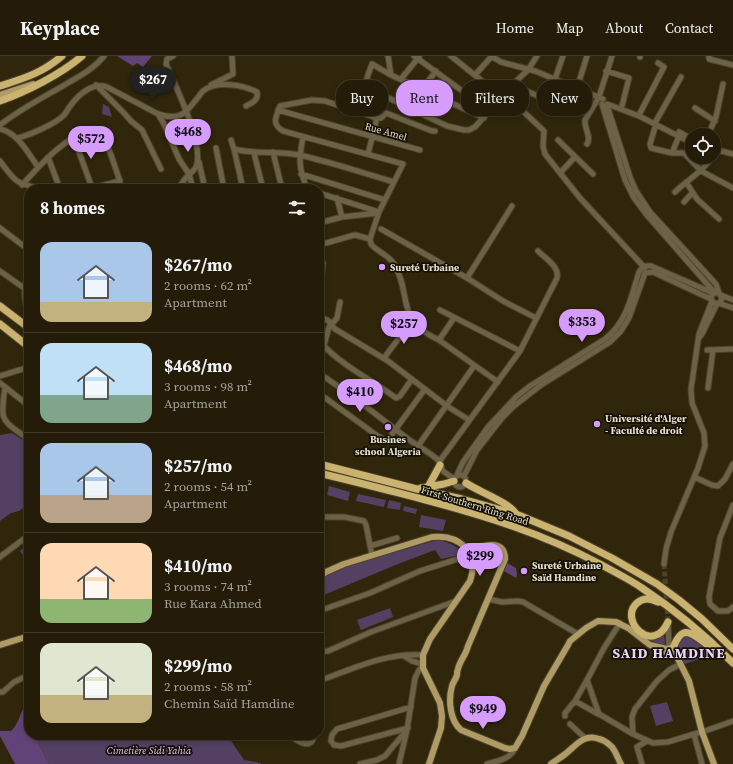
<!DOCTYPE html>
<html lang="en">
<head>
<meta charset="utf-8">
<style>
  body { margin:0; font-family:"Source Serif 4",serif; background:#2c2512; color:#f1f3f6; height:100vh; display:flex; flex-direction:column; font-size:15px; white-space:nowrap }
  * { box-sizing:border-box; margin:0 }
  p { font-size:13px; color:#a3a19c }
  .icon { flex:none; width:22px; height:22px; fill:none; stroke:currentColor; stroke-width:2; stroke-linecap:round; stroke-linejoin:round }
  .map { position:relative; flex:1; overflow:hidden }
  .sheet { position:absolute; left:24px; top:128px; width:300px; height:556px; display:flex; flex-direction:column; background:#241c08; border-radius:16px; box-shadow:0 2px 6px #0003,0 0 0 1px #413a29 }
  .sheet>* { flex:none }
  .hud { position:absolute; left:336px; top:24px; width:337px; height:36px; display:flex; gap:8px }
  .buttons { position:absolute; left:685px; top:72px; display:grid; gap:8px }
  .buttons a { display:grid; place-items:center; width:36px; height:36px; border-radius:50%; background:#241c08; box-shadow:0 2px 6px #0003,0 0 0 1px #413a29; font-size:20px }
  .price { position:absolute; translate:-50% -34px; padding:0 9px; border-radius:14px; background:#d59cfb; color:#111; font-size:13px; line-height:26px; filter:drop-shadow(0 1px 2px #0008) }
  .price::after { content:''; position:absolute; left:50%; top:24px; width:12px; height:9px; margin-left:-6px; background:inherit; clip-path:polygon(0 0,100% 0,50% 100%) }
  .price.on { background:#222; color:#fff }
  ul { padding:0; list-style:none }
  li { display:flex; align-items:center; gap:12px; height:100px; padding:0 16px }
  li+li { border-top:1px solid #413a29 }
  li span { display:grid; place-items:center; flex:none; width:112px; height:80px; border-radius:12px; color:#555 }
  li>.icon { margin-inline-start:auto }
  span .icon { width:48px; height:48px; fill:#fffc; stroke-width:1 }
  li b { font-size:17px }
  h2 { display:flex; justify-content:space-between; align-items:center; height:48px; padding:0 16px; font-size:17px }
  .tag { padding:0 14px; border-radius:16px; background:#241c08; box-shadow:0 2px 6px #0003,0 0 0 1px #413a29; font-size:14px; line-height:36px }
  .tag.on { background:#d59cfb; color:#111 }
  header { display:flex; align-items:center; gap:24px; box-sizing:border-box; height:56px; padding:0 20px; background:#241c08; border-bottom:1px solid #413a29 }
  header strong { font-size:19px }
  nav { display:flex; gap:22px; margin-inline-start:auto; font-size:14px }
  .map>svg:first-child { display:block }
</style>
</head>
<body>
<header>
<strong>Keyplace</strong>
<nav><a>Home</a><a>Map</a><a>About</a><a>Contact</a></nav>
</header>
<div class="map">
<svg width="733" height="708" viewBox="0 0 733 708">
  <rect width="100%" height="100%" fill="#30260b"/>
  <!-- green -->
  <path fill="#544062" d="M103 48 109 51 112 61 102 58Z
    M12 377 29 388V448L19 455 11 457 0 465V379Z
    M329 430 350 436 348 445 327 439Z
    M358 438 386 444 384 451 356 445Z
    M389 444 401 447 400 454 387 452Z
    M404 450 417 453 416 458 403 455Z
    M421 459 446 464 443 475 419 471Z
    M437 484C449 486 456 489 464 498L458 501 455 500 441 503 435 494 398 508 319 541V524L338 514 349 509Z
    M26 490 29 494 28 506 20 495Z
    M390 552 393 561 361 574 357 564Z
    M664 578 665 588 662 590H657L645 583 653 584Z
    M684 580C692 580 706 592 710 599L685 608C678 600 676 594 678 584Z
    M667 646 673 665 656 670 650 650Z
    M37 679H227L244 704 261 707V708H49L38 687Z"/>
  <!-- forest -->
  <path fill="#624377" d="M117 0H152L143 11 137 7 133 10Z
    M507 507 516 512 517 519 516 522 504 515Z
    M28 648 29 679H37L38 687 49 708H15L0 680V675H11C21 666 18 656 28 648Z"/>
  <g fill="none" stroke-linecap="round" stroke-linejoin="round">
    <!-- minor-tunnel -->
    <path stroke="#4b4228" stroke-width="5" stroke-dasharray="5 2.5" stroke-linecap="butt" d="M664 508 668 566"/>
    <defs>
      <path id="minor" d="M173 0 167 3 166 8C175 29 205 89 196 111 195 114 192 115 190 118 185 122 181 128 179 133
        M388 0 391 19
        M414 0 472 42
        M451 0 502 41
        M491 0 501 6 535 15 603 43
        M709 0V3L733 9
        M640 1V0
        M606 15 629 22 622 50
        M475 19 492 0
        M401 23 419 1
        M555 23 563 0
        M96 29 123 56 131 65 142 74 161 113
        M211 29 233 18 232 0
        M512 29 557 48 564 54
        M577 32 587 0
        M422 33 436 15
        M505 38 544 75 543 90 545 98 580 142 645 212
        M557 48 573 34
        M602 48 625 124 634 142 646 158 715 237
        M607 48 639 60 692 87
        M607 49 630 121 636 135 650 156 716 228 719 237
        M463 52 485 27
        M695 52 715 65
        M278 54 420 94
        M640 57 664 11 658 7
        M158 58 164 68 179 103 189 118 193 133
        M484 62 391 19 372 8C370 15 364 24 368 32L447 70 464 74H469L475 71 512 29 528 14 537 0
        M656 65 681 21
        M656 68 650 88 651 92 672 97H684L701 115 733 132
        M0 69C19 54 40 43 61 31 76 22 93 14 104 0
        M0 73C18 77 28 97 38 111
        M435 75H432L386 57 381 62H377L325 45 312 44 280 50C276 61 271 68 283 75L403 108 379 156 370 183 371 188C377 196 389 199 394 208 413 240 394 264 439 284L498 326
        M679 76 692 83
        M708 79 716 61 723 28
        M303 81C299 102 298 112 307 132L310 133
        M17 82C28 80 57 67 64 59 67 56 68 52 71 49 79 38 93 26 107 31L158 58C177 64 184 60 195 45 198 42 200 38 203 35 217 24 243 29 257 36 259 44 252 47 246 50
        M74 82 92 132
        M231 84 234 93 243 133
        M558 84 593 118
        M587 88C592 81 584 73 585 64L599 41 612 0
        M216 92 224 133
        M234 93C256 99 277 94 299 99 331 106 363 117 394 126
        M714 93 733 98
        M273 96 282 133
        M254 97 263 133
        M672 97 679 80
        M368 98 377 62
        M48 101 60 133
        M0 105C16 127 17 128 43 133
        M199 106 205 133
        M560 117 575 101
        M301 118 385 144
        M686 126 697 143 719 163
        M22 129C42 107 64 81 94 73 108 81 114 110 120 125L89 133
        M675 136C687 124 703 116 712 101
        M319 137 379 156
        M337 142 342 161
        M684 146 692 137
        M319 167 342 161 378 157
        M0 172 29 194
        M381 173 467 222 503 245 536 262
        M319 189 351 180 355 179 370 183
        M29 213C25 229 22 242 29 257
        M0 215 24 232
        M467 222 512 150
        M319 239 323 207
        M721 239 733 244
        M718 247 733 252
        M440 254 520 295
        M319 263C329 262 329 266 335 273L388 305 447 350 469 364
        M699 282 702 278 717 248
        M439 284 454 262
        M323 289C344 311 372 324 396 342L400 340 412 323
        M707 294 733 293
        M384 302 408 270 413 265
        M319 307 329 271 337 262 340 246
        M319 317 356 343 408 383 432 399 438 404 443 415 454 423
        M0 320 29 311
        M0 327 29 350
        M5 331C0 368 1 362 29 384
        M708 332 713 294
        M324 341 379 381 387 385 425 333
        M418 390 474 310
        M439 406 520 295 557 222C560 211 545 202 538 195
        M454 425a6 6 0 1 1 12 0a6 6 0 1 1-12 0Z
        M457 419 463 406 488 371 516 341 530 330 605 283C627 266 631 241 639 216 642 211 645 209 651 210L713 237H719L722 242 720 247 716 248 712 245 711 241 713 237
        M464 420 477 394 502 362 514 350 541 329 610 286 621 275 629 262 645 217 653 216 711 243
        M694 421 712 429 718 430 725 423 733 408
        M733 449 720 482 709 541 710 548 718 555H728L733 551
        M319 461H344L364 465 366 469 372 499
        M370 490 397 482
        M0 501 29 479
        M664 508 666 493 671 476 698 412 705 390 704 377 692 347 691 333 699 278 712 245
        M488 543 502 546 518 545 523 546 578 578
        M319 555 370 537 420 515 458 503
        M620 567 604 592 587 624 599 658 633 678 653 687 668 686 694 678 702 676 733 665
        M668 567 669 591
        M319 596 328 595 371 576 456 545
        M404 600 412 605 422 608
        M319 625C352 613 387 596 423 599
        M0 636H3L14 626 29 619
        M575 645 598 658
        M565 660V657L575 645 587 624
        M570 668 585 682
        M408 672 341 690 334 689 331 685 332 679 337 673 411 651
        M633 678 632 661 635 653 657 625 669 614 681 608
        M694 678 702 708
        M289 679C296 684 312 696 314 679
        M360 708 377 704 385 700 406 675
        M399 708 407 674 415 622 419 614 423 610
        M487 708C497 705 511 703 515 692
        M642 708 637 691 647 685"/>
      <path id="major" d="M0 39 33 28
        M469 496C480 490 505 481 505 503L468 590C466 599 460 604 458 613 457 615 457 617 457 619 456 623 453 626 452 630 448 644 450 665 461 674L505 692 510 693 515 692 522 680 544 630 568 589 570 585 586 572 598 565 616 566 628 572 650 589 667 593
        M319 521 326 516 344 508 432 481C460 478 480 497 470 525L430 583 423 599V612L440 647 442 660 441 672 429 708
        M0 589 29 580
        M666 596a4 4 0 1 1 8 0a4 4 0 1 1-8 0Z
        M674 595 689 625 702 676 714 708
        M551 708C555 705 560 702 564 699 575 691 583 677 599 683 604 684 609 688 612 691 616 696 618 703 621 708"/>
      <path id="highway" d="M0 30C25 22 42 17 62 0
        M0 45C26 36 61 18 82 0
        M0 250 29 272
        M0 268 29 291
        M319 408 417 433 462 443 516 458 569 480 612 502 657 528 679 544 702 563 733 593
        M319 417C353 425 387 434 422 443 486 460 541 477 600 508 614 516 629 523 642 532 675 554 705 579 733 607
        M466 427C479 436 509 446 516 458
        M428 431 440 409
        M421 432 444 428 454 425
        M658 546C651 543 644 541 637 547 618 564 653 600 668 566
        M673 592C683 566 692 578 709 590"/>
    </defs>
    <!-- minor casing -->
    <use href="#minor" stroke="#4d432a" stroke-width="7"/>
    <!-- major casing -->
    <use href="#major" stroke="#4d432a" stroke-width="8"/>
    <!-- highway casing -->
    <use href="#highway" stroke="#4d432a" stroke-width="9"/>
    <!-- minor -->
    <use href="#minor" stroke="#6b6248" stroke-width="5"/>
    <!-- major -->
    <use href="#major" stroke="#af9b65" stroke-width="6"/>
    <!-- highway -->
    <use href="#highway" stroke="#cab270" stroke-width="7"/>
  </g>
  <!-- markers -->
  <g fill="#d59cfb" stroke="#141005" stroke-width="1.5">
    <circle cx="382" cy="211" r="4"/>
    <circle cx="597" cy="368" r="4"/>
    <circle cx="388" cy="371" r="4"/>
    <circle cx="524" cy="515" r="4"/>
  </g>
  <g text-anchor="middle" stroke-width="3.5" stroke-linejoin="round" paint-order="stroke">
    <!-- street labels -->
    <g font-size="10" fill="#e4dece" stroke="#141005">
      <text transform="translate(386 75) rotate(16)" y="4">Rue Amel</text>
      <text transform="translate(475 449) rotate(17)" y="4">First Southern Ring Road</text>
    </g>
    <!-- poi labels -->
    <g font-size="10" font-weight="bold" fill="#e4dece" stroke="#141005" text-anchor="start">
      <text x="390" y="215">Sureté Urbaine</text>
      <text x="605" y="366">Université d'Alger<tspan x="605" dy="12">- Faculté de droit</tspan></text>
      <text x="388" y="387" text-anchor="middle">Busines<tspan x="388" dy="12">school Algeria</tspan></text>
      <text x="532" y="513">Sureté Urbaine<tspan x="532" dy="12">Saïd Hamdine</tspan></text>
    </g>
    <!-- park labels -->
    <g font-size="10" font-style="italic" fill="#e2c7f7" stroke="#141005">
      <text x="149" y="698">Cimetière Sidi Yahia</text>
    </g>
    <!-- district labels -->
    <g font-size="14" font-weight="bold" letter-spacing="1" fill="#edd6fe" stroke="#141005">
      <text x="669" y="602">SAID HAMDINE</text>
    </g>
  </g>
</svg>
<div class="buttons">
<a><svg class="icon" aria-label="locate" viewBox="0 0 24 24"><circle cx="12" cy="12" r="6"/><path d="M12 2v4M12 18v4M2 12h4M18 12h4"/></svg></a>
</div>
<b class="price on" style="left:153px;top:45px">$267</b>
<b class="price" style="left:188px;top:97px">$468</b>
<b class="price" style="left:91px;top:104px">$572</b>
<b class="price" style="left:582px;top:287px">$353</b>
<b class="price" style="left:404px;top:289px">$257</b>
<b class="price" style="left:360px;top:357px">$410</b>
<b class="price" style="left:480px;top:521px">$299</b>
<b class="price" style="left:483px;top:674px">$949</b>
<div class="hud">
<a class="tag">Buy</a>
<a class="tag on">Rent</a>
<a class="tag">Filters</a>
<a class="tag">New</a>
</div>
<section class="sheet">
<h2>8 homes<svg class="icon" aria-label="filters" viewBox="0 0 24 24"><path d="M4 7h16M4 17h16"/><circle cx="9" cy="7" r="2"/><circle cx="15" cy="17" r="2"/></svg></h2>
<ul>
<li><span style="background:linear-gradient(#a9c7e8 75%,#c2b280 0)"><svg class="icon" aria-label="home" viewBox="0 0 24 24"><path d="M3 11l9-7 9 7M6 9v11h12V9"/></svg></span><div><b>$267/mo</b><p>2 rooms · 62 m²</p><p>Apartment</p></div></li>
<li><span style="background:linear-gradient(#bfe0f5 65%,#7fa58c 0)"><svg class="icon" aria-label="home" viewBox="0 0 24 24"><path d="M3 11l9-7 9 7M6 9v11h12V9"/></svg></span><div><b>$468/mo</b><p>3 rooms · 98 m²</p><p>Apartment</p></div></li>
<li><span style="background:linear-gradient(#a9c7e8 65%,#b9a48a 0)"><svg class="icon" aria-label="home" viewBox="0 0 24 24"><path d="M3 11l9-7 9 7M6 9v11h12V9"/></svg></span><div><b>$257/mo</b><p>2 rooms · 54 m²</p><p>Apartment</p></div></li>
<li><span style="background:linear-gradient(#ffd9b3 70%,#8fb573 0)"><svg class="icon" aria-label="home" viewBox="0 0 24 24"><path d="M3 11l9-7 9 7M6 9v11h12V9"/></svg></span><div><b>$410/mo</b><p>3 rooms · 74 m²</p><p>Rue Kara Ahmed</p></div></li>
<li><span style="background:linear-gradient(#dfe7d0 65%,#c2b280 0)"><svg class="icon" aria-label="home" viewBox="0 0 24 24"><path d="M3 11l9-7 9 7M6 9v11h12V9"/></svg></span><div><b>$299/mo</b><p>2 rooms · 58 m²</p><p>Chemin Saïd Hamdine</p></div></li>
</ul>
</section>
</div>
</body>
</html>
